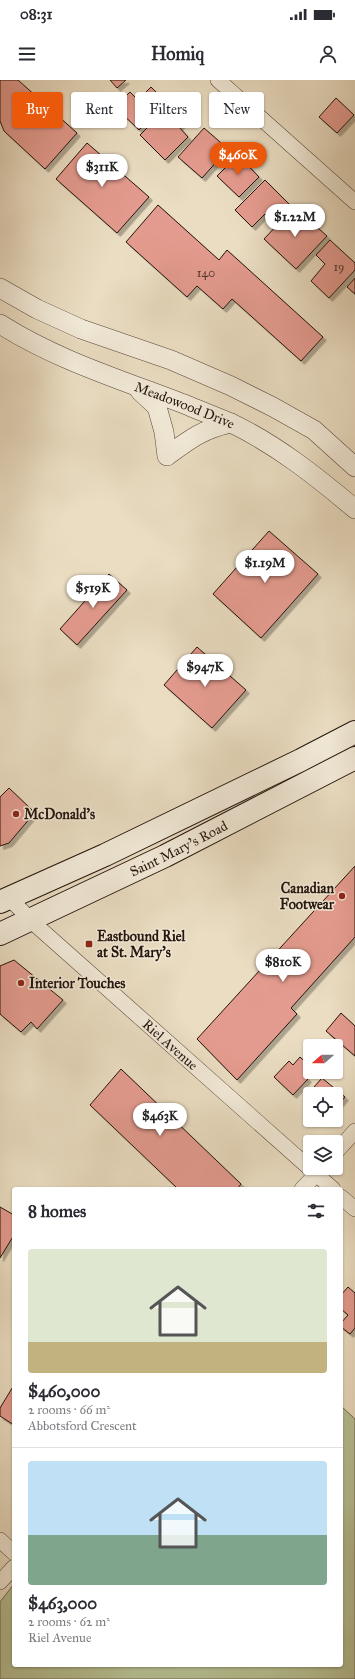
<!DOCTYPE html>
<html lang="en">
<head>
<meta charset="utf-8">
<style>
  body { margin:0; font-family:"IM FELL Great Primer",serif; background:#f7f7f7; color:#2b2b33; height:100vh; display:flex; flex-direction:column; font-size:15px; white-space:nowrap }
  * { box-sizing:border-box; margin:0 }
  p { font-size:13px; color:#7c7c81 }
  .icon { flex:none; width:22px; height:22px; fill:none; stroke:currentColor; stroke-width:2; stroke-linecap:round; stroke-linejoin:round }
  .map { position:relative; flex:1; overflow:hidden }
  .details { position:absolute; left:12px; top:1107px; width:331px; height:480px; display:flex; flex-direction:column; background:#fff; border-radius:4px; box-shadow:0 1px 3px #0004 }
  .details>* { flex:none }
  .hud { position:absolute; left:12px; top:12px; width:331px; height:36px; display:flex; gap:8px }
  .needle { width:26px; rotate:250deg }
  .controls { position:absolute; left:303px; top:959px; display:grid; gap:8px }
  .controls a { display:grid; place-items:center; width:40px; height:40px; border-radius:4px; background:#fff; box-shadow:0 1px 3px #0004; font-size:20px }
  .price { position:absolute; translate:-50% -34px; padding:0 9px; border-radius:14px; background:#fff; color:#222; font-size:13px; line-height:26px; filter:drop-shadow(0 1px 2px #0008) }
  .price::after { content:''; position:absolute; left:50%; top:24px; width:12px; height:9px; margin-left:-6px; background:inherit; clip-path:polygon(0 0,100% 0,50% 100%) }
  .price.active { background:#ea580c; color:#fff }
  ul { padding:0; list-style:none }
  li { display:grid; align-content:center; gap:8px; height:212px; padding:0 16px }
  li+li { border-top:1px solid #e1e1e2 }
  li span { display:grid; place-items:center; height:124px; border-radius:4px; color:#555 }
  li>.icon { margin-inline-start:auto }
  span .icon { width:72px; height:72px; fill:#fffc; stroke-width:1 }
  li b { font-size:17px }
  h2 { display:flex; justify-content:space-between; align-items:center; height:48px; padding:0 16px; font-size:17px }
  .chip { padding:0 14px; border-radius:4px; background:#fff; box-shadow:0 1px 3px #0004; font-size:14px; line-height:36px }
  .chip.active { background:#ea580c; color:#fff }
  .status { display:flex; justify-content:space-between; align-items:center; height:28px; padding:0 20px; background:#fff; direction:ltr }
  .status svg { height:11px; fill:currentColor }
  header { display:flex; justify-content:space-between; align-items:center; height:52px; padding:0 16px; background:#fff; font-size:18px; font-weight:800 }
  .map>svg:first-child { display:block }
</style>
</head>
<body>
<div class="status"><b>08:31</b><svg viewBox="0 0 49 12"><path d="M0 12V9h3v3zM5 12V6h3v6zM10 12V3h3v9zM15 12V0h3v12zM26 1h20v11H26zM47 4h2v5h-2z"/></svg></div>
<header><svg class="icon" aria-label="menu" viewBox="0 0 24 24"><path d="M4 6h16M4 12h16M4 18h16"/></svg>Homiq<svg class="icon" aria-label="person" viewBox="0 0 24 24"><circle cx="12" cy="8" r="4"/><path d="M4 21q1-7 8-7t8 7"/></svg></header>
<div class="map">
<svg width="355" height="1599" viewBox="0 0 355 1599">
  <defs>
    <filter id="shadow"><feDropShadow dx="3.5" dy="3.5" stdDeviation="0" flood-color="#0004"/></filter>
  </defs>
  <rect width="100%" height="100%" fill="#eaddc2"/>
  <filter id="stains"><feTurbulence type="fractalNoise" baseFrequency=".005" numOctaves="4"/><feColorMatrix values="0 0 0 0 .2 0 0 0 0 .09 0 0 0 0 .02 0 0 0 .5 -.17"/></filter>
  <radialGradient id="worn" r=".72"><stop offset=".6" stop-color="#630" stop-opacity="0"/><stop offset="1" stop-color="#630" stop-opacity=".3"/></radialGradient>
  <!-- green -->
  <path fill="#b6c194" stroke="#6d6a50" d="M341 1326 355 1339V1599H0V1522L14 1504V1585H341Z"/>
  <!-- building -->
  <path fill="#e49b8f" stroke="#24140c" filter="url(#shadow)" d="M0 0H18L77 53 45 89 4 51 0 41Z
    M110 0H126L117 8Z
    M151 7 166 22 139 50 115 27 130 12 138 20Z
    M336 18 354 35 337 53 319 37Z
    M176 19 191 35 179 47 188 57 165 80 140 55Z
    M204 48 228 69 202 98 178 77Z
    M87 63 149 117 117 153 56 99Z
    M238 75 259 97 239 117 217 96Z
    M265 100 289 124 272 141 265 134 252 147 235 130Z
    M158 125 219 180 227 170 323 257 301 281 232 219 223 229 197 206 187 217 126 162Z
    M294 127 327 156 296 189 264 159Z
    M330 160 355 183V190L329 218 311 201 325 184 316 175Z
    M355 198V214L347 207Z
    M269 451 318 494 261 558 213 514Z
    M109 494 127 510 77 565 60 549Z
    M197 567 246 610 212 648 164 605Z
    M9 708 32 730 31 737 9 763 0 766V717Z
    M355 786V857L291 928 297 934 237 1000 197 959Z
    M14 880 63 920 37 949 31 942 21 952 0 934V886Z
    M341 933 355 946V976L326 951Z
    M300 977 310 986 303 994 308 999 293 1015 274 997 289 981 293 985Z
    M121 989 241 1104 237 1109H176L177 1108 90 1025Z
    M322 998 345 1017 336 1028V1014H310V1020L306 1016Z
    M0 1127 14 1135V1155L0 1178Z
    M348 1207 355 1213V1248L350 1254 341 1247V1243L348 1235 341 1229V1215Z
    M14 1305V1345L0 1336V1328Z"/>
  <g fill="none" stroke-linecap="round" stroke-linejoin="round">
    <defs>
      <g id="minor">
        <path d="M218 0 355 122"/>
        <path id="s1" d="M9 818 38 847 333 1109"/>
        <path d="M336 1072 355 1051"/>
        <path d="M302 1109 322 1088"/>
        <path d="M341 1117 355 1129"/>
        <path d="M0 1460 14 1473"/>
        <path d="M0 1502 14 1487"/>
      </g>
      <g id="tertiary">
        <path d="M0 208 37 229 81 249 171 280 231 306 273 327 314 350 355 387"/>
        <path id="s2" d="M0 244C58 281 125 301 189 326 203 332 217 337 231 343 277 365 317 397 355 429"/>
        <path d="M140 311 157 327 164 352 167 376C190 359 203 349 231 343"/>
      </g>
      <g id="secondary">
        <path d="M0 822 105 775 301 680 355 652"/>
        <path id="s3" d="M0 854 165 776 355 678"/>
      </g>
    </defs>
    <!-- minor casing -->
    <use href="#minor" stroke="#56463a" stroke-width="16"/>
    <!-- tertiary casing -->
    <use href="#tertiary" stroke="#56463a" stroke-width="20"/>
    <!-- secondary casing -->
    <use href="#secondary" stroke="#24140c" stroke-width="24"/>
    <!-- minor -->
    <use href="#minor" stroke="#f1e9d7" stroke-width="15"/>
    <!-- tertiary -->
    <use href="#tertiary" stroke="#f1e9d7" stroke-width="19"/>
    <!-- secondary -->
    <use href="#secondary" stroke="#f1e9d7" stroke-width="22"/>
  </g>
  <!-- markers -->
  <g fill="#8f2418" stroke="#f1e9d7" stroke-width="1.5">
    <circle cx="16" cy="734" r="4"/>
    <circle cx="342" cy="816" r="4"/>
    <rect x="85" y="860" width="8" height="8" rx="2"/>
    <circle cx="21" cy="903" r="4"/>
  </g>
  <g text-anchor="middle" stroke-width="3" stroke-linejoin="round" paint-order="stroke">
    <!-- number labels -->
    <g font-size="12" fill="#54362d">
      <text x="339" y="191">19</text>
      <text x="206" y="197">140</text>
    </g>
    <!-- street labels -->
    <g font-size="14" fill="#24140c" stroke="#f1e9d7">
      <text dy="5" stroke="none"><textPath href="#s2" startOffset="202">Meadowood Drive</textPath></text>
      <text dy="5" stroke="none"><textPath href="#s3" startOffset="198">Saint Mary's Road</textPath></text>
      <text dy="5" stroke="none"><textPath href="#s1" startOffset="218">Riel Avenue</textPath></text>
    </g>
    <!-- poi labels -->
    <g font-size="14" font-weight="bold" fill="#24140c" stroke="#f1e9d7" text-anchor="start">
      <text x="24" y="739">McDonald's</text>
      <text x="334" y="813" text-anchor="end">Canadian<tspan x="334" dy="16">Footwear</tspan></text>
      <text x="97" y="861">Eastbound Riel<tspan x="97" dy="16">at St. Mary's</tspan></text>
      <text x="29" y="908">Interior Touches</text>
    </g>
  </g>
  <rect width="100%" height="100%" filter="url(#stains)"/>
  <rect width="100%" height="100%" fill="url(#worn)"/>
</svg>
<div class="controls">
<a><svg class="needle" viewBox="-14 -14 28 28"><path d="M0-13l5 13h-10z" fill="#e53935"/><path d="M0 13l5-13h-10z" fill="#7c7c81"/></svg></a>
<a><svg class="icon" aria-label="locate" viewBox="0 0 24 24"><circle cx="12" cy="12" r="6"/><path d="M12 2v4M12 18v4M2 12h4M18 12h4"/></svg></a>
<a><svg class="icon" aria-label="layers" viewBox="0 0 24 24"><path d="M12 4l9 5-9 5-9-5zM3 14l9 5 9-5"/></svg></a>
</div>
<b class="price active" style="left:238px;top:96px">$460K</b>
<b class="price" style="left:102px;top:108px">$311K</b>
<b class="price" style="left:295px;top:158px">$1.22M</b>
<b class="price" style="left:265px;top:504px">$1.19M</b>
<b class="price" style="left:93px;top:529px">$519K</b>
<b class="price" style="left:205px;top:608px">$947K</b>
<b class="price" style="left:283px;top:903px">$810K</b>
<b class="price" style="left:160px;top:1057px">$463K</b>
<div class="hud">
<a class="chip active">Buy</a>
<a class="chip">Rent</a>
<a class="chip">Filters</a>
<a class="chip">New</a>
</div>
<section class="details">
<h2>8 homes<svg class="icon" aria-label="filters" viewBox="0 0 24 24"><path d="M4 7h16M4 17h16"/><circle cx="9" cy="7" r="2"/><circle cx="15" cy="17" r="2"/></svg></h2>
<ul>
<li><span style="background:linear-gradient(#dfe7d0 75%,#c2b280 0)"><svg class="icon" aria-label="home" viewBox="0 0 24 24"><path d="M3 11l9-7 9 7M6 9v11h12V9"/></svg></span><div><b>$460,000</b><p>2 rooms · 66 m²</p><p>Abbotsford Crescent</p></div></li>
<li><span style="background:linear-gradient(#bfe0f5 60%,#7fa58c 0)"><svg class="icon" aria-label="home" viewBox="0 0 24 24"><path d="M3 11l9-7 9 7M6 9v11h12V9"/></svg></span><div><b>$463,000</b><p>2 rooms · 62 m²</p><p>Riel Avenue</p></div></li>
</ul>
</section>
</div>
</body>
</html>
